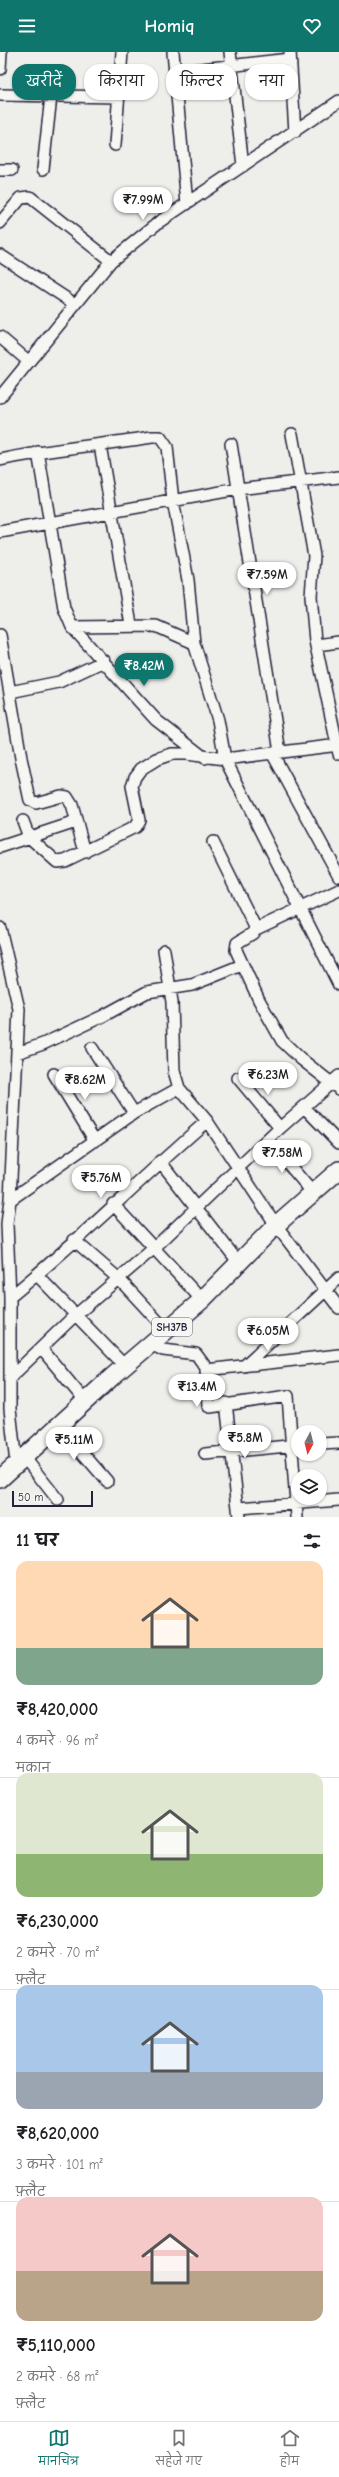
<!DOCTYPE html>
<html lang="hi">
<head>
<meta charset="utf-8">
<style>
  body { margin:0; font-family:"Comic Neue","Playpen Sans Deva",sans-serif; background:#f2f2f2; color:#202124; height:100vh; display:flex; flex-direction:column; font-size:15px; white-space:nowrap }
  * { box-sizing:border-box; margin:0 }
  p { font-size:13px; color:#757577 }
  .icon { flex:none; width:22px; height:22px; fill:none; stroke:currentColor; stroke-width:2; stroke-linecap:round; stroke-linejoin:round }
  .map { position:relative; height:1465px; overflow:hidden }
  .panel { display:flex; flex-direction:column; background:#fff; flex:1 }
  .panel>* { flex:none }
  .hud { position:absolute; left:12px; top:12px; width:315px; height:36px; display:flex; gap:8px }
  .needle { width:26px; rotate:187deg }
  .buttons { position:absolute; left:291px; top:1373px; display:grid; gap:8px }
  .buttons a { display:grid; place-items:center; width:36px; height:36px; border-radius:50%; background:#fff; box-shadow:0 1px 3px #0004; font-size:20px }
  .scale { position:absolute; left:12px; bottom:10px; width:81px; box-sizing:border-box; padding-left:4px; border:2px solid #22223b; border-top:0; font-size:11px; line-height:14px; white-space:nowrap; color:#22223b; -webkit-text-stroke:3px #f6f6f2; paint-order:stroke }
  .price { position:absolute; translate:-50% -34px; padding:0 9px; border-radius:14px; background:#fff; color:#222; font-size:13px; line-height:26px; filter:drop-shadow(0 1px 2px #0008) }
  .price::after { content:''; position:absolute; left:50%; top:24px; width:12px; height:9px; margin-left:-6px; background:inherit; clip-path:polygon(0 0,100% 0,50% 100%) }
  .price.on { background:#0f766e; color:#fff }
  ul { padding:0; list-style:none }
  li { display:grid; align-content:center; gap:8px; height:212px; padding:0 16px }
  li+li { border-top:1px solid #e0e0e0 }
  li span { display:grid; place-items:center; height:124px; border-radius:12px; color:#555 }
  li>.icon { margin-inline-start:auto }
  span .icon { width:72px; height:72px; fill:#fffc; stroke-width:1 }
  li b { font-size:17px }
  h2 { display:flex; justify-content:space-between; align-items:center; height:48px; padding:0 16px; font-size:17px }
  .tag { padding:0 14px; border-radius:16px; background:#fff; box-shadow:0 1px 3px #0004; font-size:14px; line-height:36px }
  .tag.on { background:#0f766e; color:#fff }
  header { display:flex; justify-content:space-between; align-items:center; height:52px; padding:0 16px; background:#0f766e; color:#fff; font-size:18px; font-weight:600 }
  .menu { display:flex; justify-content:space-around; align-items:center; height:56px; border-top:1px solid #e0e0e0; background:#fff; font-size:11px; color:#757577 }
  .menu a { display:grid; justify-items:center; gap:2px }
  .menu .on { color:#0f766e }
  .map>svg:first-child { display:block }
</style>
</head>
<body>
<header><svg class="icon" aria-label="menu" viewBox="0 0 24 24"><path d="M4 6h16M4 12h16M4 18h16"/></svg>Homiq<svg class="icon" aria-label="heart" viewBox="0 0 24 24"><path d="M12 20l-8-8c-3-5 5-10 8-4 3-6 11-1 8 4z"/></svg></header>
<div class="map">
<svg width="339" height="1465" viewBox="0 0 339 1465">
  <rect width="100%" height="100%" fill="#eeeeeb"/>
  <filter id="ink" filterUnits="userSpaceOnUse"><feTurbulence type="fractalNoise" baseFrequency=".025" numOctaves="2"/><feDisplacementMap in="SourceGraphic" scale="8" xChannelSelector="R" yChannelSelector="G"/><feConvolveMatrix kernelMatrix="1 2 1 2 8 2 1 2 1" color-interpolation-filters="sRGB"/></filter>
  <g filter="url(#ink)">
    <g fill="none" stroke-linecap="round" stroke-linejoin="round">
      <defs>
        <path id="street" d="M173 0 187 152
          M230 0 243 114
          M290 0 295 80
          M0 17 1 0
          M175 20 290 7
          M0 43 119 45
          M115 93 122 0
          M43 117 51 44
          M0 118H12
          M0 171 21 146 30 145 111 209
          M0 203 75 252
          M0 285 28 309
          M0 345 111 209 159 170 339 49
          M292 382 314 504 311 544 315 589 339 702
          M231 392 280 700
          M100 393 131 573
          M38 400 64 556 72 575 156 574 194 591 218 668 225 707 339 933
          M0 408C50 397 101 393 152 385H160L167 395 173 449 188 528 194 591
          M0 480 238 437 339 425
          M72 575 156 668 205 706
          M0 583 21 706 30 748 36 751 61 744 67 745 72 753 85 800
          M316 593 339 590
          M10 640 59 630 104 609
          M272 701 339 824
          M23 769 29 785 57 810 65 809 135 775 139 768 132 734 135 725 141 717 157 707 172 702H186L225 707 339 693
          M213 790 255 875 253 881 237 891 236 898 259 948 282 989 301 1007 339 1037
          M0 795 76 770
          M0 876 19 957 10 1148 7 1172 10 1245V1357L16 1412
          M254 878 339 838
          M164 898 172 950 174 1019 179 1036 207 1069 276 1173 339 1256
          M92 996 134 1061
          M17 1001 43 992 103 964 147 940 192 933 242 913
          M54 1022 95 1089
          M238 1026 280 1076
          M304 1055 339 1091
          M268 1088 313 1141
          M160 1109 239 1211
          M10 1148 134 1061 179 1036
          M113 1152 202 1248
          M74 1188 119 1227 167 1279
          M37 1223 125 1314
          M10 1245C78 1190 141 1126 207 1069
          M151 1292 163 1298 196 1302 207 1317
          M41 1296 85 1349
          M244 1314 339 1226
          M12 1324 70 1268 153 1197 280 1076 339 1024
          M226 1351 239 1465
          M59 1374 107 1429
          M320 1392 339 1391
          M205 1402 298 1393
          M24 1405 58 1448
          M239 1456 339 1448
          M297 1465 288 1344 210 1355 208 1354 206 1318 339 1303"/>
        <path id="primary" d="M0 1427 113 1324 202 1248 276 1173 339 1118"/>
      </defs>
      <!-- street casing -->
      <use href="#street" stroke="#22223b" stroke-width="14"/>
      <!-- primary casing -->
      <use href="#primary" stroke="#22223b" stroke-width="20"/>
      <!-- street -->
      <use href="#street" stroke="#f6f6f2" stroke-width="11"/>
      <!-- primary -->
      <use href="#primary" stroke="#f6f6f2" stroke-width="17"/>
    </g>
  </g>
  <g text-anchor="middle" stroke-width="3" stroke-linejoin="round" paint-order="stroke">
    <!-- shield labels -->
    <rect fill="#f6f6f2" stroke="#626272" stroke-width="1" x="152" y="1266" width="40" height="18" rx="3"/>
    <g font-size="11" font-weight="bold" fill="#22223b">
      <text x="172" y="1279">SH37B</text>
    </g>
  </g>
</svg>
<div class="buttons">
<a><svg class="needle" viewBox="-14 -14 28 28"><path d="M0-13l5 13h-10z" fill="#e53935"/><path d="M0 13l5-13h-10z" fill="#757577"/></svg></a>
<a><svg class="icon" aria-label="layers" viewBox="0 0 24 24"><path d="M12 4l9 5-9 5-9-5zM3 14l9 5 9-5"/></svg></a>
</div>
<div class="scale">50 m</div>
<b class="price" style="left:143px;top:169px">₹7.99M</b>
<b class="price" style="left:267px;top:544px">₹7.59M</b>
<b class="price on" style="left:144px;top:635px">₹8.42M</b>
<b class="price" style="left:268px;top:1044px">₹6.23M</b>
<b class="price" style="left:85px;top:1049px">₹8.62M</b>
<b class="price" style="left:282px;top:1122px">₹7.58M</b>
<b class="price" style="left:101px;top:1147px">₹5.76M</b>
<b class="price" style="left:268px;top:1300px">₹6.05M</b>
<b class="price" style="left:197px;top:1356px">₹13.4M</b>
<b class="price" style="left:245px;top:1407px">₹5.8M</b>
<b class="price" style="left:74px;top:1409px">₹5.11M</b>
<div class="hud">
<a class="tag on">खरीदें</a>
<a class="tag">किराया</a>
<a class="tag">फ़िल्टर</a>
<a class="tag">नया</a>
</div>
</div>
<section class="panel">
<h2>11 घर<svg class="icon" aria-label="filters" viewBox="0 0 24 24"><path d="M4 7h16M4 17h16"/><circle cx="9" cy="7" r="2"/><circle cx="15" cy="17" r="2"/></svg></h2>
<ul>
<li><span style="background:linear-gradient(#ffd9b3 70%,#7fa58c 0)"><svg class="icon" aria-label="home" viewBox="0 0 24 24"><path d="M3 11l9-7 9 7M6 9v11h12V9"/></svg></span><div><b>₹8,420,000</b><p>4 कमरे · 96 m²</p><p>मकान</p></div></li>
<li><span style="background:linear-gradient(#dfe7d0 65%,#8fb573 0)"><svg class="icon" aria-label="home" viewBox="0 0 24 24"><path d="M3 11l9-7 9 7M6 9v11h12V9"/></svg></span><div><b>₹6,230,000</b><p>2 कमरे · 70 m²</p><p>फ़्लैट</p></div></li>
<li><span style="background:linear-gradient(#a9c7e8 70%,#9aa5b1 0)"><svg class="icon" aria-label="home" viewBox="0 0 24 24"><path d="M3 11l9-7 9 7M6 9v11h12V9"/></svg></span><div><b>₹8,620,000</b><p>3 कमरे · 101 m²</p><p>फ़्लैट</p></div></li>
<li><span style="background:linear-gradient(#f6c9c9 60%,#b9a48a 0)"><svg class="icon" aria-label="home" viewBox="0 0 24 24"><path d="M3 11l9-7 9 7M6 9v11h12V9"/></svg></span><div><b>₹5,110,000</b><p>2 कमरे · 68 m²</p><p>फ़्लैट</p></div></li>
</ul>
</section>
<nav class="menu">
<a class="on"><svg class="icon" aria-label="map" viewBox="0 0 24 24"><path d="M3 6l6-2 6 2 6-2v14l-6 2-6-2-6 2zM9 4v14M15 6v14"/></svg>मानचित्र</a>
<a><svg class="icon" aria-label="saved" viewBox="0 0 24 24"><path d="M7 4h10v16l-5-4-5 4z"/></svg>सहेजे गए</a>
<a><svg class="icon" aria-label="home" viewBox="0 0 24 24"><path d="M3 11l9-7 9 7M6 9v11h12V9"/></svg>होम</a>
</nav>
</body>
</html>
